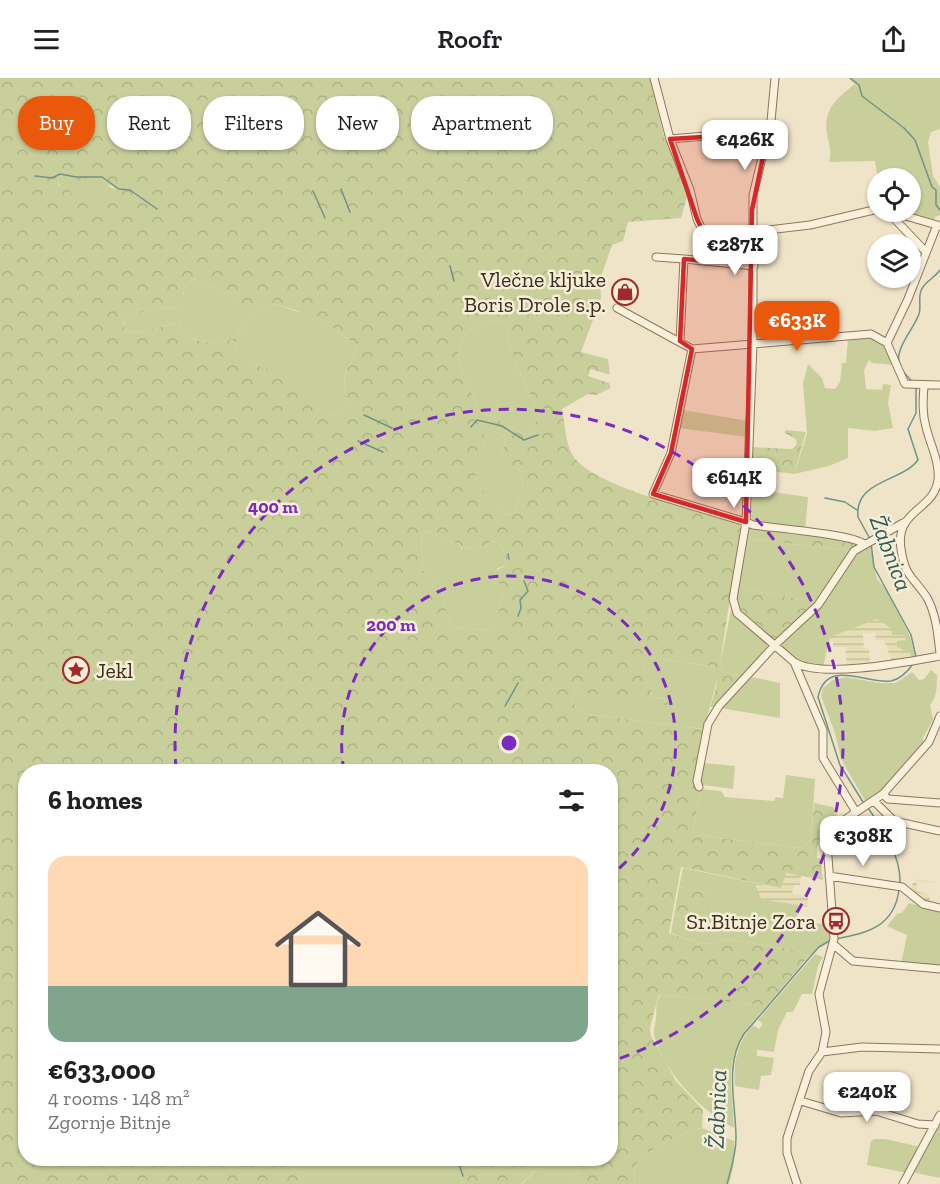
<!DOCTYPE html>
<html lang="en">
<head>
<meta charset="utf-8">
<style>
  body { margin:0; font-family:"Zilla Slab",serif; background:#f6f6f6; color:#202124; height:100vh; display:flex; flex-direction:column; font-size:22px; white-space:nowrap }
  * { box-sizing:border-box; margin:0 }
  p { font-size:20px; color:#757577 }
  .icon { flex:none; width:33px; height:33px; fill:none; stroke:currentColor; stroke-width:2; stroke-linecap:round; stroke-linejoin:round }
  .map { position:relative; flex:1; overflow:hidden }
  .details { position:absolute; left:18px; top:686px; width:600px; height:402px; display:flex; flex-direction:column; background:#fff; border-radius:24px; box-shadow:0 2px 4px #0004 }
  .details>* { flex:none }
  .guide { position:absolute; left:18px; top:18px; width:600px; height:54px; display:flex; gap:12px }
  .tools { position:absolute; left:867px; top:90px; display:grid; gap:12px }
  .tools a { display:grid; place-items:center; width:54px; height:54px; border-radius:50%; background:#fff; box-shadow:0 2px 4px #0004; font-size:30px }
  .price { position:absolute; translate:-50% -51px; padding:0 14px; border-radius:12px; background:#fff; color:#222; font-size:20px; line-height:39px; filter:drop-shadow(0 2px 3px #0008) }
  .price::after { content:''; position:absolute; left:50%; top:36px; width:18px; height:14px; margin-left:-9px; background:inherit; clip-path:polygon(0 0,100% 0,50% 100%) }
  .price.current { background:#ea580c; color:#fff }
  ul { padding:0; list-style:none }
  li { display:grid; align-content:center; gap:12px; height:318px; padding:0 30px }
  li+li { border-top:2px solid #e0e0e0 }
  li span { display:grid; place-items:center; height:186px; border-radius:18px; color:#555 }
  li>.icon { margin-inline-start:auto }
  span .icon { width:108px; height:108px; fill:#fffc; stroke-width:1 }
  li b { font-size:26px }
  h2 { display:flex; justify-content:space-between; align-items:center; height:72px; padding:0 30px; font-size:26px }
  .chip { padding:0 21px; border-radius:24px; background:#fff; box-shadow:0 2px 4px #0004; font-size:21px; line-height:54px }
  .chip.current { background:#ea580c; color:#fff }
  header { display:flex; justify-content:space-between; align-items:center; height:78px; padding:0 30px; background:#fff; font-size:27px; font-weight:600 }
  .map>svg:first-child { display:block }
</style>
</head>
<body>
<header><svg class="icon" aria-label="menu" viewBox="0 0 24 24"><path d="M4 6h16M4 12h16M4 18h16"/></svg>Roofr<svg class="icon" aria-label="share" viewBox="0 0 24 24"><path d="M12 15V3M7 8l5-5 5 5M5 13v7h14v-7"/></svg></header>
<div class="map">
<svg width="940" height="1106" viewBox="0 0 940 1106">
  <defs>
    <pattern id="farmland-rules" width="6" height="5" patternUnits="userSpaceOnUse" patternTransform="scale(1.5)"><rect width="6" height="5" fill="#e6deb5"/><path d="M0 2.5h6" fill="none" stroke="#c6bf9b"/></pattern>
    <pattern id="forest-crowns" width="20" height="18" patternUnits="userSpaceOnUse" patternTransform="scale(1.5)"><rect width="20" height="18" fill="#c9cf9b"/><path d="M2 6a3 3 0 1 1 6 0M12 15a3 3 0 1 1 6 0" fill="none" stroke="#aeb285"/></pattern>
  </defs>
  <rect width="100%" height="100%" fill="#f0e4c8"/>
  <!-- farmland -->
  <path fill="url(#farmland-rules)" d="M877 541 904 557 912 582 892 584 884 562H876L875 554 863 555 864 570 869 571 870 589 847 588 845 569H833V564H828L829 559Z
    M785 795 801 797 800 807H794L792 815 808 819 807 829 760 821 755 805 781 810Z
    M918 801 940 805 917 804 916 813 929 816 930 825H925L911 814 912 806Z
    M715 845 740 849V855L714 851Z"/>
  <!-- grass -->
  <path fill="#c9cf9b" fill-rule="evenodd" d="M848 0H940V51L931 54 928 64 933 98 940 109V137L935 139 933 144 899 134H910V100H878L875 83 829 84C832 73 829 67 827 56 823 31 837 20 855 6Z
    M60 96 102 100 107 107 119 114 120 119C112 120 104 123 96 125 82 127 61 114 56 101Z
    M192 201 204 204 242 225V243L233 261C216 267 190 266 179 249L180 244 138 255 126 254 123 249 127 238 158 230 182 231 184 212Z
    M271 225 320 241 352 264 356 271C355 283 347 287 345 297 342 308 348 315 348 326L343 332 326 340 321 337 306 312 243 280 237 274C232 253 255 235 271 225Z
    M489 243 505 244 507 247 510 271 539 337 531 355 525 357 492 338 479 334 457 278 465 256Z
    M872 259 886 271 893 287 872 285 869 282 864 292 866 311 882 312 883 306 891 307 888 325 893 350 875 353 848 350V380L829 388 794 396 807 356 803 305 808 286 822 300 825 310 835 311 840 304 842 285H846L848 260Z
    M683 332 748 343 747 359 679 350Z
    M491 351 507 361 501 376 521 394 523 410 513 436 509 437 498 433 476 406 473 379 483 367 485 354Z
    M751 411 808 419 805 453 754 445 750 439Z
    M424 453 459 466 462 471 486 469 489 464 495 463 502 469 508 487 498 490 490 498 503 506 505 511 494 549 490 552 453 550 449 545C443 521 445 507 423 493L421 456Z
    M744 460 851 473 818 524 736 510Z
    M870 466 877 501 889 515 910 559 916 581 912 582 910 575 897 569V563L906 562 904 557H892L891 550 877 541 830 559 823 589 803 587 779 567 819 528 856 474 864 473Z
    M732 527 768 564 766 573 743 600 721 592 720 587Z
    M648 580 713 588 717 594V602L704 651 586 636 577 632 572 621 576 613 645 622 665 628V621L652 619 651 608 644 600 645 581Z
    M931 592 937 597C937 608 937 620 930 627L933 641 923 660 924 666 882 713 867 726 841 681 835 655 821 618 823 610 833 602 846 599 879 605H896L912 594 919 602 924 601Z
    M752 599 780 605V640L720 630Z
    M703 685 735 688 733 711 702 707 699 704Z
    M786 697 815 701 811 762 801 770 695 757 693 753 701 711 721 713 725 719 774 723 776 719 783 720Z
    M683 790 755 805 761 821 798 827 797 842 829 847 830 861 809 878 795 872 727 861 709 866 698 865 671 855 674 837 699 841 708 814 679 809ZM705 844 740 849V854L704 849Z
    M909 825 940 833V889L901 886 907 857 887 848 897 836 902 835Z
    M815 876 823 879 818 888 812 916H802L793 934H787L778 952 774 974 757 972V978L774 980 771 997 761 998 759 1012 735 1008C733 983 737 966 753 947L759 951 763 946 758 942Z
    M661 917 758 927 763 932C722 978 731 992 734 1050 703 1035 662 992 654 957 653 951 656 945 656 939 657 931 655 923 661 917Z
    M940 1042V1100L911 1094Z
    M702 1050 734 1063V1085L729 1106H635C635 1100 633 1093 636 1087 642 1073 688 1052 702 1050Z
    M874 1061H885L921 1069 907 1095 867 1087 871 1063Z
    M295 1080H458L463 1106H303L292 1086Z
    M562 1080H582L575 1106H522L541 1087Z"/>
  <!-- forest -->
  <path fill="url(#forest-crowns)" fill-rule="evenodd" d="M0 0H650L664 59 689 112 681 140 628 144 623 163 612 167 600 202 601 220 581 274 608 281 610 297 591 291 588 298 609 305 611 310 596 317 588 316 562 331C565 345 565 363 572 376 588 408 705 435 741 445L720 587 721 592 743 600 716 629H710C714 616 722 600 713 588L648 580 645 581 644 600 651 608 652 619 668 622V628L576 613 572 621 577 632 586 636 704 651 699 683 701 711 693 753 695 757 801 770 811 762 814 725 833 729 837 738 817 769V780H820L823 802 786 795 781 810 681 789 669 855 698 865 709 866 727 861 795 872 809 878 763 932 758 927 661 917 658 919 650 950 651 958 676 1003 703 1032 702 1050C688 1052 642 1073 636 1087 633 1093 635 1100 635 1106H575L582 1080H610V693H26V1080H295L292 1086 303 1106H0ZM60 97C70 98 76 104 85 104L87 99 101 100 103 106 112 108 120 118C100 123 79 131 67 109L59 108 56 101ZM192 201 204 204 242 225V243L233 261C216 267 190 266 179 249L180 244 138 255 126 254 123 248 127 238 158 230 182 231 184 212ZM271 225 298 233 309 240 320 241 352 264 356 271C355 283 347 287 345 297 342 308 348 315 348 326L343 332 326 340C315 333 314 318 304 310 285 295 255 291 237 274 232 253 255 235 271 225ZM489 243 505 244 507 247 510 271 539 337 531 355 525 357 492 338 479 334 457 278 465 256ZM491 351 507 361 501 377 521 394 523 410 513 436 509 437 498 433 475 402 477 389 473 379 483 367 485 354ZM424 453 459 466 463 471 486 469 489 464 495 463 502 469 508 487 490 495 505 511 494 549 490 552 453 550 449 545C443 521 445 507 423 493L421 456Z
    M785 352 806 354 794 396 750 390V369L792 371 797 366 796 361 785 355Z
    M747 447 858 465 859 467 851 473 744 460Z
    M736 510 818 524 775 565 736 530Z
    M679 809 708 814 711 817 707 835 699 841 674 837Z
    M458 1080H562L541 1087 521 1106H463Z"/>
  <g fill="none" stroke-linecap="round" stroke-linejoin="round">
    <!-- stream -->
    <path stroke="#6f938a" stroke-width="1.5" d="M850 0 859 7 862 18 904 50 915 62 932 109 936 112V127L940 132
      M35 98 52 100 60 96 76 99H102L119 111 130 112 157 131
      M341 111 350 134
      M313 113 325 140
      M450 188 454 203
      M911 302C883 278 910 260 919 236 921 230 919 224 920 217 921 205 934 201 940 192
      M364 337 392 350
      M471 349 477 342 502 348 524 362 538 357
      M358 363 383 374
      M825 420 845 424 857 432
      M870 461 858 439C854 402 902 404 918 382L908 351 916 335V308
      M871 465 874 489 911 557 916 579
      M508 476 509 481
      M518 538 521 530 520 522 528 513 524 503
      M505 628 518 605
      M863 724 840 687 818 619C827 579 867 607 891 603 901 601 908 593 913 586
      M868 730C883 751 901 778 900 805
      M836 861C867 855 894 849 899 812
      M457 1080 463 1098
      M727 1106C731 1091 736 1076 736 1060 736 1026 724 986 744 956L810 879 819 869 831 862"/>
    <defs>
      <path id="minor" d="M654 0 670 61 690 112 697 141 718 184
        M775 0 771 43 753 117V266L871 256 887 265 905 306 940 307
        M670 61 753 54 768 55
        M888 134 926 174
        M892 134 940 148
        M752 154 810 147 878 131
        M656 179 684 181
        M617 230 692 271
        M680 263 684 181 754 188
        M887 265 908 221 937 147
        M924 308C923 322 922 335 926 349 930 366 940 384 938 402 934 433 895 431 901 471 905 498 912 498 926 518 936 534 938 557 940 576
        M794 584C821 601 907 584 940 578
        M699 709 697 703 708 646 719 628 775 567 818 527 854 473 903 445
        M883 716 888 721 940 725
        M875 724 894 743 940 753
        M856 734 823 680V652L794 584 737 535 733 521 746 444 753 266 692 271 671 375 653 416 746 444 753 447C773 450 852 456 864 466
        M829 798 902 809 923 826 940 830
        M833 866 853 883 940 891
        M822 974 862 969 940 971
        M801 1023 841 1035 876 1033 918 1046 935 1047
        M797 1106 787 1075V1060L809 993 822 974 826 954 819 916 834 861 827 765 840 745 883 716 929 664 940 638
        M903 1106 940 1037"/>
    </defs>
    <!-- minor casing -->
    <use href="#minor" stroke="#8d765c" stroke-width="9"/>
    <!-- minor -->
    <use href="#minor" stroke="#faf1dc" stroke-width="7"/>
  </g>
  <!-- marked area -->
  <path fill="#d62828" fill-opacity="0.2" stroke="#d62828" stroke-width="4.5" stroke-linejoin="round" d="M768 55 752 132 746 444 653 416 671 375 692 271 680 263 684 181 718 184 697 141 670 61Z"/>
  <!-- distance rings -->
  <g fill="none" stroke="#7b2cbf" stroke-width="3" stroke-dasharray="10 8">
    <path d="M344 693A167 167 0 1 1 611 797"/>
    <path d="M176 691A334 334 0 1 1 612 983"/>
  </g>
  <!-- icons -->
  <defs>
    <symbol id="shop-ring" viewBox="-11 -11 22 22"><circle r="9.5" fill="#f7eed8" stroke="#9e2a2b" stroke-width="1.5"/><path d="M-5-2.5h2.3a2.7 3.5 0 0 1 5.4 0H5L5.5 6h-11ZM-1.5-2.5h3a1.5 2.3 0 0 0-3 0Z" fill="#9e2a2b"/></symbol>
    <symbol id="sight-ring" viewBox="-11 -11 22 22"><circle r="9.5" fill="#f7eed8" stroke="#9e2a2b" stroke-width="1.5"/><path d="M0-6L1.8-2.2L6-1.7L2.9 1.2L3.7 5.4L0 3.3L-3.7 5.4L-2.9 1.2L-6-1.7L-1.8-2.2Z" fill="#9e2a2b"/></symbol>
    <symbol id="bus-ring" viewBox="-11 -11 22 22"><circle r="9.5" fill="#f7eed8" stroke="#9e2a2b" stroke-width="1.5"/><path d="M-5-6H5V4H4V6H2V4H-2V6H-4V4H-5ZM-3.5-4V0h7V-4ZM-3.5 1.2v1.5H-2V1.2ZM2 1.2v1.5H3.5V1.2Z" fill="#9e2a2b"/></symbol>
  </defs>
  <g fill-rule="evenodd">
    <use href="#shop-ring" x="610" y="199" width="30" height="30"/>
    <use href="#sight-ring" x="61" y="577" width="30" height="30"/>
    <use href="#bus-ring" x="821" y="828" width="30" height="30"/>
  </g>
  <g text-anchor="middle" stroke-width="5" stroke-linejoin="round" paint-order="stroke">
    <!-- poi labels -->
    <g font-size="22" fill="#3d2e20" stroke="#f7eed8" text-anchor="end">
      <text x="606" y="209">Vlečne kljuke<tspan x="606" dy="25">Boris Drole s.p.</tspan></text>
      <text x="96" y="600" text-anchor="start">Jekl</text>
      <text x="816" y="851">Sr.Bitnje Zora</text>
    </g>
    <!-- water labels -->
    <g font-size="24" font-style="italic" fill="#2f5d5a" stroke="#f7eed8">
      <text transform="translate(891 475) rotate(69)" y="8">Žabnica</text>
      <text transform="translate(717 1031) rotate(-88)" y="8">Žabnica</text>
    </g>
  </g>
  <circle cx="509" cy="665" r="9" fill="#7b2cbf" stroke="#f7eed8" stroke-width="3"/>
  <g font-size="18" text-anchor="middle" font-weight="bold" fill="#7b2cbf" stroke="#f7eed8" stroke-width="5" stroke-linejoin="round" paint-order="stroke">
    <text x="273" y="435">400 m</text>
    <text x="391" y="553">200 m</text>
  </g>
</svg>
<div class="tools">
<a><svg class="icon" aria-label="locate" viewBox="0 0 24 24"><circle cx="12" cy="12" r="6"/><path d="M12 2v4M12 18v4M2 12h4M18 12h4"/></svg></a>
<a><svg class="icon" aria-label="layers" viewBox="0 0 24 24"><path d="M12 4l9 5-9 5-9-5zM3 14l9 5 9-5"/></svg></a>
</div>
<b class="price" style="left:745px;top:93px">€426K</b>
<b class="price" style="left:735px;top:198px">€287K</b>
<b class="price current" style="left:797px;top:274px">€633K</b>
<b class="price" style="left:734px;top:431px">€614K</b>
<b class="price" style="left:863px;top:789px">€308K</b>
<b class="price" style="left:867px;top:1045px">€240K</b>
<div class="guide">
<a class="chip current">Buy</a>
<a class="chip">Rent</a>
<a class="chip">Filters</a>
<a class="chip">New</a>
<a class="chip">Apartment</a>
</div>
<section class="details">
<h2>6 homes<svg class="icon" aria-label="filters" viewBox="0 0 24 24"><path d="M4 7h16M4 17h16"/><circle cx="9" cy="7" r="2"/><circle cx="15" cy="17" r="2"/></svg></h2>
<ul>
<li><span style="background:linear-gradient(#ffd9b3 70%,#7fa58c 0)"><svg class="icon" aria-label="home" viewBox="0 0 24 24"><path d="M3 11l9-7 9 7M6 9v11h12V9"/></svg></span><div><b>€633,000</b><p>4 rooms · 148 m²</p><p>Zgornje Bitnje</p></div></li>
</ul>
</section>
</div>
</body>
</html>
